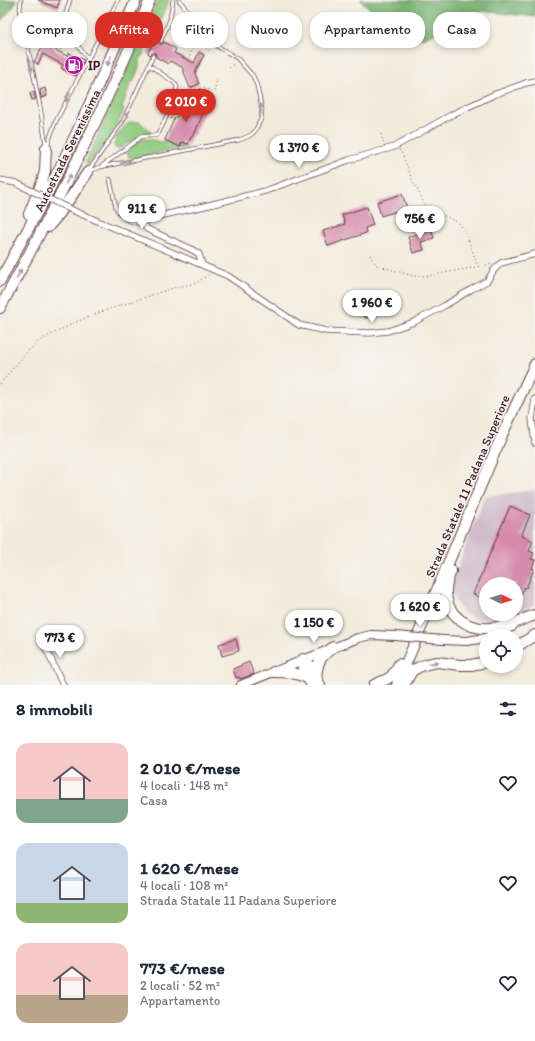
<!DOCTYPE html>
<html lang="it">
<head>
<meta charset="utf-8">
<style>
  body { margin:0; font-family:Itim,sans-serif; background:#f6f6f7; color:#1f2937; height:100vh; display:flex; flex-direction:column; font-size:15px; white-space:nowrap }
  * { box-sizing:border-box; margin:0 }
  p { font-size:13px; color:#747a83 }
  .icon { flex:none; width:22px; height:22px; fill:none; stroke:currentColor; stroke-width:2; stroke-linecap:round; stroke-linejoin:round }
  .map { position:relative; height:685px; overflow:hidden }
  .sheet { display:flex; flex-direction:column; background:#fff; flex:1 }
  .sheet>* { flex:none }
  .banner { position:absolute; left:12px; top:12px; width:511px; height:36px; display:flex; gap:8px }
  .needle { width:26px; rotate:95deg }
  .fabs { position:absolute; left:479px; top:577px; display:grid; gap:8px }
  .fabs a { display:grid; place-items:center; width:44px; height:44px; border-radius:50%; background:#fff; box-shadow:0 2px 6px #0003; font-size:20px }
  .price { position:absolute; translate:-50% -34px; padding:0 9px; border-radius:14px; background:#fff; color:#222; font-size:13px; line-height:26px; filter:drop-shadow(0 1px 2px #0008) }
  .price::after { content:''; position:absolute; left:50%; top:24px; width:12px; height:9px; margin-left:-6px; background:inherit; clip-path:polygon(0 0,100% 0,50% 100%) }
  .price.active { background:#d93025; color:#fff }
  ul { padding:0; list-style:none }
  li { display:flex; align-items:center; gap:12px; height:100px; padding:0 16px }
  li span { display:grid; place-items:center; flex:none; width:112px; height:80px; border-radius:12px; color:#555 }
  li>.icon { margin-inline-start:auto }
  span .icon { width:48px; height:48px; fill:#fffc; stroke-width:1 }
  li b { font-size:17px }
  h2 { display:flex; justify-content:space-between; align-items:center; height:48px; padding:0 16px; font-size:17px }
  .pill { padding:0 14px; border-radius:16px; background:#fff; box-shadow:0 2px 6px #0003; font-size:14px; line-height:36px }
  .pill.active { background:#d93025; color:#fff }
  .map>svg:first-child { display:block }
</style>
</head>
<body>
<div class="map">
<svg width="535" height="685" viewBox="0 0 535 685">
  <rect width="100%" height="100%" fill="#f6f6f2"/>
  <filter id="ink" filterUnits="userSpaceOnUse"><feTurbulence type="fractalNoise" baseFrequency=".025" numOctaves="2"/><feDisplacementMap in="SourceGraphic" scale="8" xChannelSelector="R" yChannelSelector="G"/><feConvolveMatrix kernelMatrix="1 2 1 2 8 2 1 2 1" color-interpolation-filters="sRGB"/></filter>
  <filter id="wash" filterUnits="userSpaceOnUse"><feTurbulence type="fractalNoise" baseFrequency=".012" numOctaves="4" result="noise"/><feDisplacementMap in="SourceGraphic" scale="16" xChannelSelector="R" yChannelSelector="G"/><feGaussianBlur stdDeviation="0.9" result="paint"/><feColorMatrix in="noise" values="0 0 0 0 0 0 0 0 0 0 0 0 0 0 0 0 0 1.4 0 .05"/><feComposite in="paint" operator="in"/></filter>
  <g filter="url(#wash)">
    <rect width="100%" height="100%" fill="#f2ebdb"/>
    <!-- industrial -->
    <path fill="#d1bdc9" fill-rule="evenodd" d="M535 490V604L511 617 491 621 478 620 464 613 458 606 453 595 452 582 485 496ZM486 584H516V614H486Z"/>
    <!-- green -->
    <path fill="#8ec97d" stroke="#6c7454" d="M158 0H169L164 13 139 62V67L133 82H131L122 107 124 110C116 130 102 148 88 164L86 165V162Z
      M131 122H140L152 133H146L142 134 120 148H115L114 145C115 137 124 125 131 122Z
      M142 139H151L162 143 163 140 180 148 181 145 187 147 132 158 129 157 127 152 129 149Z"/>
    <!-- forest -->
    <path fill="#72ad6c" stroke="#5e664c" d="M0 0H17L14 6 0 22Z
      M360 0H535V17L482 11 444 30 406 44 391 26Z"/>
    <g id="blocks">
      <!-- building -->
      <path fill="#d68aaa" d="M38 0H60L57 8Z
        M202 19 207 25 204 27 202 26 200 27 199 29 200 31 196 35 191 30 195 26 197 27 199 26 200 24 199 22Z
        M181 22 186 28 181 33 176 27Z
        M47 30 55 50 67 56 69 53 84 60 76 76 61 68 63 65 43 54 38 64 34 62 43 45 38 33Z
        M155 38 158 40V42L160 44H162L164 42 176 49 174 53 194 63 199 52 204 55 195 73 199 84 190 88 182 67 170 61 168 64 156 57V55L155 53H152L150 55 148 53Z
        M45 88 47 96 41 98 40 90Z
        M34 92 36 99 32 100 30 93Z
        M185 97 206 106 194 135H192L188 144 182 142 180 147 165 140 175 117H177Z
        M402 194 407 208 381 216 377 202Z
        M367 207 373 225 365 228 366 233 328 246 323 231 345 224 342 215Z
        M431 229 434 238 421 242 424 250 413 253 408 237Z
        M374 303 377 316 365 318 363 305Z
        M510 506 530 515 521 536 533 541 529 551 534 553 531 559 535 560 532 568 534 569 526 588 524 587 521 596 516 594V584H486V600L473 594Z
        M236 639 239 651 222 656 219 644Z
        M249 662 254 674 240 679 239 677 236 678 233 669Z"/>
    </g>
  </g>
  <g filter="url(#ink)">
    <use href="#blocks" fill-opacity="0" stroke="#633e45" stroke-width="1"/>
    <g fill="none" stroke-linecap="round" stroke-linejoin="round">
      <defs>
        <path id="lane" d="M21 0 20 9 40 106 46 146
          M179 0 183 5 197 24
          M161 41 170 19 173 0
          M88 59 118 0
          M47 146 55 123 88 59 75 42 65 22V16L70 0
          M102 166 141 137C146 135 154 137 157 135 161 131 176 94 177 87L175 83 149 65
          M89 170 123 121 153 56
          M90 171 100 167 239 140 249 136 252 134 255 131 261 119 262 109 257 86 253 76 237 58 215 45 202 29
          M110 179 116 208C122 219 133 224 145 224"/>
        <path id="street" d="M0 180 16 183 28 189
          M74 211 228 276 299 325 326 331 369 333 388 331 414 322 444 306 472 289 487 281 494 270 501 263 535 254
          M202 265 199 254 191 249 147 229 144 225 146 220 150 218 209 205 265 191 349 160 394 147 453 114 493 95 526 83 535 81
          M535 399 532 419 535 443
          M42 640 63 685"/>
        <path id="secondary" d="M490 636 512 627
          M443 640 467 641 486 638
          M241 685 358 638 371 635 396 636"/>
        <path id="highway" d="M29 214 42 182 45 171 46 148
          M48 227 60 213 88 172
          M0 281 49 190 77 132 136 0
          M0 308C55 208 106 106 150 0
          M451 571C448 578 446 585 446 592 446 615 468 630 490 628 506 627 521 620 535 615
          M516 647 535 635
          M273 672C287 672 294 672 307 678
          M316 677C318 660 320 658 333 647
          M312 685C306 676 303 670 303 659 314 666 314 675 320 685
          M374 685C389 678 391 680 399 664
          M397 685 502 435 535 364
          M404 685 412 671 419 667 427 664 437 662 460 665H471L486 662"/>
      </defs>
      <!-- lane casing -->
      <use href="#lane" stroke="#633e45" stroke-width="4.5"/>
      <!-- street casing -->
      <use href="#street" stroke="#633e45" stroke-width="7"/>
      <!-- secondary casing -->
      <use href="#secondary" stroke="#633e45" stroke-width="10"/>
      <!-- highway casing -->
      <use href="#highway" stroke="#633e45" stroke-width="12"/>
      <!-- path -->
      <path stroke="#633e45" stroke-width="1" stroke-dasharray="1 3" stroke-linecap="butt" d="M61 0 57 11 53 12 49 22 62 53
        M219 41 223 38
        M188 60 193 48 203 45 208 51 212 47
        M229 68 235 63
        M159 105 163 115
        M171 119 177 106 179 107 186 91 203 88 214 92 217 79
        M381 134 384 145
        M399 150 401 151 412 179 426 207 459 223 465 231 478 266
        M370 255 376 265 413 276H428L492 264
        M0 384 27 352 39 341 76 322 101 312 173 288 196 283 210 274"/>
      <!-- lane -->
      <use href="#lane" stroke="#fff" stroke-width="3"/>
      <!-- street -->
      <use href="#street" stroke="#fff" stroke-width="5.5"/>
      <!-- secondary -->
      <use href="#secondary" stroke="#fff" stroke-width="8"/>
      <!-- highway -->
      <use href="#highway" stroke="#fff" stroke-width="10"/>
      <defs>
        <path id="street-bridge" d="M28 189 74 211"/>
        <path id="secondary-bridge" d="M396 636 443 640"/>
      </defs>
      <!-- street-bridge casing -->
      <use href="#street-bridge" stroke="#633e45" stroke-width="7" stroke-linecap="butt"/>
      <!-- secondary-bridge casing -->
      <use href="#secondary-bridge" stroke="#633e45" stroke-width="10" stroke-linecap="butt"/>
      <!-- street-bridge -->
      <use href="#street-bridge" stroke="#fff" stroke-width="5.5"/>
      <!-- secondary-bridge -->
      <use href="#secondary-bridge" stroke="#fff" stroke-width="8"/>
    </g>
    <!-- one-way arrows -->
    <defs><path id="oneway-solid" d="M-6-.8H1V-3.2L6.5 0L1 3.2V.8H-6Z"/></defs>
    <g fill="#ae9aa0">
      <use href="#oneway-solid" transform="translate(109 61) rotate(114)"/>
      <use href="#oneway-solid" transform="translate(31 66) rotate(78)"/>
      <use href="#oneway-solid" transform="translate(68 97) rotate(117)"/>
      <use href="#oneway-solid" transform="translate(261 109) rotate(-94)"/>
      <use href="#oneway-solid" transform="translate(126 117) rotate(-64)"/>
      <use href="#oneway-solid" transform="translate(126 162) rotate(-11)"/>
      <use href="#oneway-solid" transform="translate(68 179) rotate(-64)"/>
      <use href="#oneway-solid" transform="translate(19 274) rotate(-62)"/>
      <use href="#oneway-solid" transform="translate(433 663) rotate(-6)"/>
    </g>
  </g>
  <!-- icons -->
  <defs>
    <symbol id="fuel-disc" viewBox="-11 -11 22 22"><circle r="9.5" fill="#b5179e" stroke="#f6f6f2"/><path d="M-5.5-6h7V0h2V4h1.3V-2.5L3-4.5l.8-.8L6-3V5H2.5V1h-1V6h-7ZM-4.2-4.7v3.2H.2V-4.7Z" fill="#fff"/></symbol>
  </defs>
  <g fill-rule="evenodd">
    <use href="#fuel-disc" x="63" y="54" width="22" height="22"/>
  </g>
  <g text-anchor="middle" stroke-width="3" stroke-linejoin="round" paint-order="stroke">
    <!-- poi labels -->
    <g font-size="13" font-weight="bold" fill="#4a1f2b" stroke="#f6f6f2" text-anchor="start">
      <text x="88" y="70">IP</text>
    </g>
    <!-- street labels -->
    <g font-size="13" fill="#4a1f2b" stroke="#f6f6f2">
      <text transform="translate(67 150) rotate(-64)" y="5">Autostrada Serenissima</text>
      <text transform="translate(467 486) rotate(-67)" y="5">Strada Statale 11 Padana Superiore</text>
    </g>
  </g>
</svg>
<div class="fabs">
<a><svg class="needle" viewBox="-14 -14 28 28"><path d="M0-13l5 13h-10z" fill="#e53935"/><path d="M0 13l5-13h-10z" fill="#747a83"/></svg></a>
<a><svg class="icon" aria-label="locate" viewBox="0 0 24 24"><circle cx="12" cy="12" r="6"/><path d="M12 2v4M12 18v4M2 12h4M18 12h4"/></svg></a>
</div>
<b class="price active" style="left:186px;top:123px">2 010 €</b>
<b class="price" style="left:299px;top:169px">1 370 €</b>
<b class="price" style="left:142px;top:230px">911 €</b>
<b class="price" style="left:420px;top:240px">756 €</b>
<b class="price" style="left:372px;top:324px">1 960 €</b>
<b class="price" style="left:420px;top:628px">1 620 €</b>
<b class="price" style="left:314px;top:644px">1 150 €</b>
<b class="price" style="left:60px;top:659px">773 €</b>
<div class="banner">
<a class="pill">Compra</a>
<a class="pill active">Affitta</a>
<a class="pill">Filtri</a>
<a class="pill">Nuovo</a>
<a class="pill">Appartamento</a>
<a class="pill">Casa</a>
</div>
</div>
<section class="sheet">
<h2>8 immobili<svg class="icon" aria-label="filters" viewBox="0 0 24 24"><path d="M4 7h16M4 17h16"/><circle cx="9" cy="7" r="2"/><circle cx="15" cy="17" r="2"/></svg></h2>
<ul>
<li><span style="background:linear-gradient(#f6c9c9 70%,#7fa58c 0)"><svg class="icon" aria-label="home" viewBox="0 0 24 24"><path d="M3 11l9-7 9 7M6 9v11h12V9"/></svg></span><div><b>2 010 €/mese</b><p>4 locali · 148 m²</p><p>Casa</p></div><svg class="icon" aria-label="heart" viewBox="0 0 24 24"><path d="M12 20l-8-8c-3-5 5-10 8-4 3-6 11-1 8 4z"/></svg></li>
<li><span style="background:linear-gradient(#c9d6e8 75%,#8fb573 0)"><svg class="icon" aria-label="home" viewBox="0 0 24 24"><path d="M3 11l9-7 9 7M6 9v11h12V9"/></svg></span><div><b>1 620 €/mese</b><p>4 locali · 108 m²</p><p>Strada Statale 11 Padana Superiore</p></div><svg class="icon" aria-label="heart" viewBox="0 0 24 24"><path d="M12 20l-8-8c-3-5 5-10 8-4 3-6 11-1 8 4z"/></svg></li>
<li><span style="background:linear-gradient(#f6c9c9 65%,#b9a48a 0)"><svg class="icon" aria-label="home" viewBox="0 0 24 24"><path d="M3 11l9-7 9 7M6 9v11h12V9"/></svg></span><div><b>773 €/mese</b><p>2 locali · 52 m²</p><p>Appartamento</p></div><svg class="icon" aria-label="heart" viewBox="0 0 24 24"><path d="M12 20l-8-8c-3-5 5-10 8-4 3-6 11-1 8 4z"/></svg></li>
</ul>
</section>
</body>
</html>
